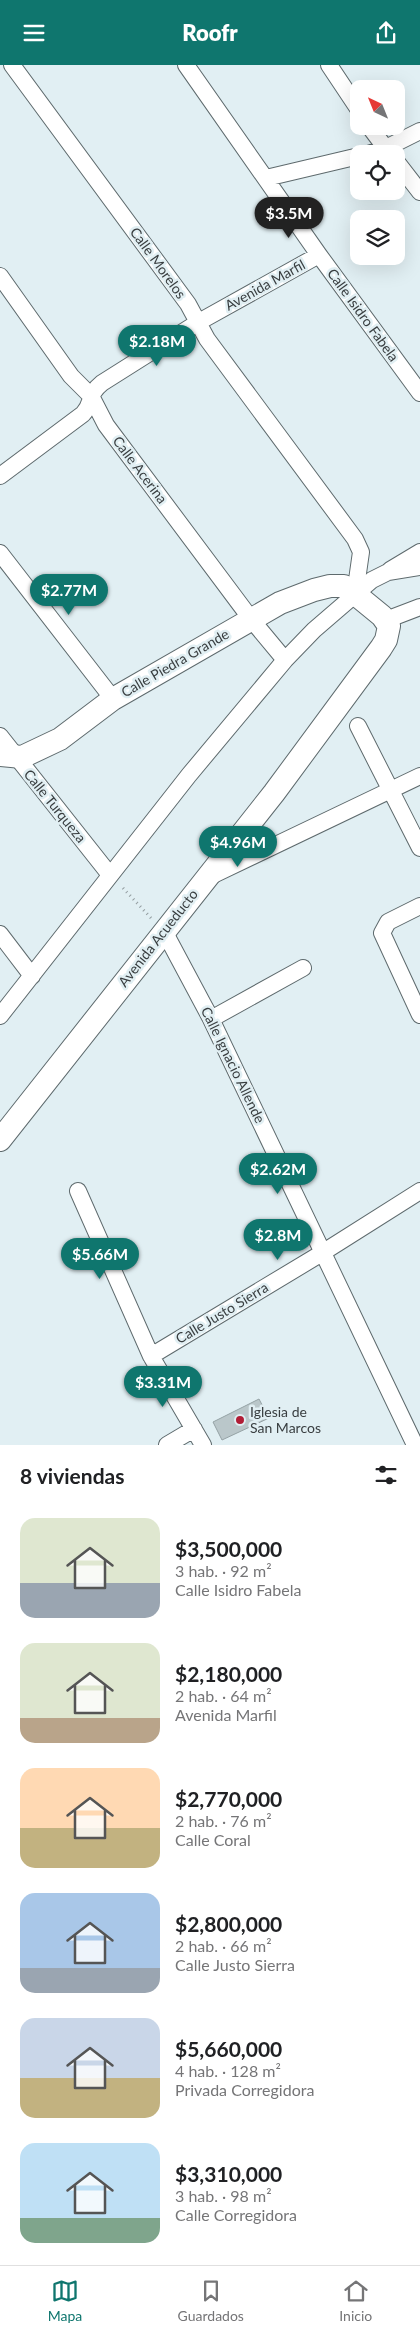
<!DOCTYPE html>
<html lang="es">
<head>
<meta charset="utf-8">
<style>
  body { margin:0; font-family:Lato,sans-serif; background:#f2f2f2; color:#202124; height:100vh; display:flex; flex-direction:column; font-size:19px; white-space:nowrap }
  * { box-sizing:border-box; margin:0 }
  p { font-size:16px; color:#757577 }
  .icon { flex:none; width:28px; height:28px; fill:none; stroke:currentColor; stroke-width:2; stroke-linecap:round; stroke-linejoin:round }
  .map { position:relative; height:1380px; overflow:hidden }
  .side { display:flex; flex-direction:column; background:#fff; flex:1 }
  .side>* { flex:none }
  .needle { width:32px; rotate:317deg }
  .tools { position:absolute; left:350px; top:15px; display:grid; gap:10px }
  .tools a { display:grid; place-items:center; width:55px; height:55px; border-radius:10px; background:#fff; box-shadow:0 5px 20px #0002; font-size:25px }
  .price { position:absolute; translate:-50% -42px; padding:0 11px; border-radius:18px; background:#0f766e; color:#fff; font-size:16px; line-height:32px; filter:drop-shadow(0 1px 2px #0008) }
  .price::after { content:''; position:absolute; left:50%; top:30px; width:15px; height:11px; margin-left:-8px; background:inherit; clip-path:polygon(0 0,100% 0,50% 100%) }
  .price.current { background:#222; color:#fff }
  ul { padding:0; list-style:none }
  li { display:flex; align-items:center; gap:15px; height:125px; padding:0 20px }
  li span { display:grid; place-items:center; flex:none; width:140px; height:100px; border-radius:15px; color:#555 }
  li>.icon { margin-inline-start:auto }
  span .icon { width:60px; height:60px; fill:#fffc; stroke-width:1 }
  li b { font-size:21px }
  h2 { display:flex; justify-content:space-between; align-items:center; height:60px; padding:0 20px; font-size:21px }
  header { display:flex; justify-content:space-between; align-items:center; height:65px; padding:0 20px; background:#0f766e; color:#fff; font-size:22px; font-weight:800 }
  .dock { display:flex; justify-content:space-around; align-items:center; height:70px; border-top:1px solid #e0e0e0; background:#fff; font-size:14px; color:#757577 }
  .dock a { display:grid; justify-items:center; gap:2px }
  .dock .current { color:#0f766e }
  .map>svg:first-child { display:block }
</style>
</head>
<body>
<header><svg class="icon" aria-label="menu" viewBox="0 0 24 24"><path d="M4 6h16M4 12h16M4 18h16"/></svg>Roofr<svg class="icon" aria-label="share" viewBox="0 0 24 24"><path d="M12 15V3M7 8l5-5 5 5M5 13v7h14v-7"/></svg></header>
<div class="map">
<svg width="420" height="1380" viewBox="0 0 420 1380">
  <rect width="100%" height="100%" fill="#e1eff3"/>
  <!-- building -->
  <path fill="#bac7ca" stroke="#95a2a5" d="M259 1334 269 1353 222 1375 213 1357Z"/>
  <g fill="none" stroke-linecap="round" stroke-linejoin="round">
    <defs>
      <path id="street" d="M12 0 188 239 207 274 355 474 361 487 355 529
        M186 0 319 190 420 328
        M329 0 359 45
        M369 61 390 89
        M368 89 386 83 420 66
        M396 96 420 127
        M266 113 359 91
        M0 211 71 311 91 331 106 360 251 554 285 595
        M0 411 83 349C94 337 87 330 102 318L197 258 319 190
        M0 488 113 634
        M390 505 420 487
        M386 555 420 542
        M358 661 420 783
        M0 671 110 810
        M209 812 420 711
        M420 841 388 857 382 868 420 950
        M164 866 211 954 415 1380
        M0 869 32 911
        M0 951 189 710 285 595 314 565 372 515 388 507 420 502
        M211 954 303 903
        M78 1126 151 1291 203 1380
        M151 1291 322 1188 420 1126
        M167 1380 194 1364"/>
      <path id="secondary" d="M0 690 22 692 60 674 113 634 280 538 314 525 330 521H344L349 524 382 551 389 561 386 575 381 583 274 728 0 1075"/>
    </defs>
    <!-- street casing -->
    <use href="#street" stroke="#5e6a6d" stroke-width="18"/>
    <!-- secondary casing -->
    <use href="#secondary" stroke="#5e6a6d" stroke-width="24"/>
    <!-- path -->
    <path stroke="#939da0" stroke-width="3" stroke-dasharray="1 4" stroke-linecap="butt" d="M123 823 151 853"/>
    <!-- street -->
    <use href="#street" stroke="#fff" stroke-width="16"/>
    <!-- secondary -->
    <use href="#secondary" stroke="#fff" stroke-width="22"/>
  </g>
  <!-- markers -->
  <circle fill="#b11d36" stroke="#e1eff3" stroke-width="2" cx="240" cy="1355" r="5"/>
  <g text-anchor="middle" stroke-width="5" stroke-linejoin="round" paint-order="stroke">
    <!-- street labels -->
    <g font-size="14" fill="#393e40" stroke="#e1eff3">
      <text transform="translate(158 198) rotate(54)" y="5">Calle Morelos</text>
      <text transform="translate(265 220) rotate(-29)" y="5">Avenida Marfil</text>
      <text transform="translate(363 250) rotate(54)" y="5">Calle Isidro Fabela</text>
      <text transform="translate(140 405) rotate(53)" y="5">Calle Acerina</text>
      <text transform="translate(175 598) rotate(-30)" y="5">Calle Piedra Grande</text>
      <text transform="translate(55 741) rotate(51)" y="5">Calle Turqueza</text>
      <text transform="translate(158 873) rotate(-52)" y="5">Avenida Acueducto</text>
      <text transform="translate(233 1000) rotate(64)" y="5">Calle Ignacio Allende</text>
      <text transform="translate(222 1248) rotate(-31)" y="5">Calle Justo Sierra</text>
    </g>
    <!-- poi labels -->
    <g font-size="14" fill="#393e40" stroke="#e1eff3" text-anchor="start">
      <text x="250" y="1352">Iglesia de<tspan x="250" dy="16">San Marcos</tspan></text>
    </g>
  </g>
</svg>
<div class="tools">
<a><svg class="needle" viewBox="-14 -14 28 28"><path d="M0-13l5 13h-10z" fill="#e53935"/><path d="M0 13l5-13h-10z" fill="#757577"/></svg></a>
<a><svg class="icon" aria-label="locate" viewBox="0 0 24 24"><circle cx="12" cy="12" r="6"/><path d="M12 2v4M12 18v4M2 12h4M18 12h4"/></svg></a>
<a><svg class="icon" aria-label="layers" viewBox="0 0 24 24"><path d="M12 4l9 5-9 5-9-5zM3 14l9 5 9-5"/></svg></a>
</div>
<b class="price current" style="left:289px;top:174px">$3.5M</b>
<b class="price" style="left:157px;top:302px">$2.18M</b>
<b class="price" style="left:69px;top:551px">$2.77M</b>
<b class="price" style="left:238px;top:803px">$4.96M</b>
<b class="price" style="left:278px;top:1130px">$2.62M</b>
<b class="price" style="left:278px;top:1196px">$2.8M</b>
<b class="price" style="left:100px;top:1215px">$5.66M</b>
<b class="price" style="left:163px;top:1343px">$3.31M</b>
</div>
<section class="side">
<h2>8 viviendas<svg class="icon" aria-label="filters" viewBox="0 0 24 24"><path d="M4 7h16M4 17h16"/><circle cx="9" cy="7" r="2"/><circle cx="15" cy="17" r="2"/></svg></h2>
<ul>
<li><span style="background:linear-gradient(#dfe7d0 65%,#9aa5b1 0)"><svg class="icon" aria-label="home" viewBox="0 0 24 24"><path d="M3 11l9-7 9 7M6 9v11h12V9"/></svg></span><div><b>$3,500,000</b><p>3 hab. · 92 m²</p><p>Calle Isidro Fabela</p></div></li>
<li><span style="background:linear-gradient(#dfe7d0 75%,#b9a48a 0)"><svg class="icon" aria-label="home" viewBox="0 0 24 24"><path d="M3 11l9-7 9 7M6 9v11h12V9"/></svg></span><div><b>$2,180,000</b><p>2 hab. · 64 m²</p><p>Avenida Marfil</p></div></li>
<li><span style="background:linear-gradient(#ffd9b3 60%,#c2b280 0)"><svg class="icon" aria-label="home" viewBox="0 0 24 24"><path d="M3 11l9-7 9 7M6 9v11h12V9"/></svg></span><div><b>$2,770,000</b><p>2 hab. · 76 m²</p><p>Calle Coral</p></div></li>
<li><span style="background:linear-gradient(#a9c7e8 75%,#9aa5b1 0)"><svg class="icon" aria-label="home" viewBox="0 0 24 24"><path d="M3 11l9-7 9 7M6 9v11h12V9"/></svg></span><div><b>$2,800,000</b><p>2 hab. · 66 m²</p><p>Calle Justo Sierra</p></div></li>
<li><span style="background:linear-gradient(#c9d6e8 60%,#c2b280 0)"><svg class="icon" aria-label="home" viewBox="0 0 24 24"><path d="M3 11l9-7 9 7M6 9v11h12V9"/></svg></span><div><b>$5,660,000</b><p>4 hab. · 128 m²</p><p>Privada Corregidora</p></div></li>
<li><span style="background:linear-gradient(#bfe0f5 75%,#7fa58c 0)"><svg class="icon" aria-label="home" viewBox="0 0 24 24"><path d="M3 11l9-7 9 7M6 9v11h12V9"/></svg></span><div><b>$3,310,000</b><p>3 hab. · 98 m²</p><p>Calle Corregidora</p></div></li>
</ul>
</section>
<nav class="dock">
<a class="current"><svg class="icon" aria-label="map" viewBox="0 0 24 24"><path d="M3 6l6-2 6 2 6-2v14l-6 2-6-2-6 2zM9 4v14M15 6v14"/></svg>Mapa</a>
<a><svg class="icon" aria-label="saved" viewBox="0 0 24 24"><path d="M7 4h10v16l-5-4-5 4z"/></svg>Guardados</a>
<a><svg class="icon" aria-label="home" viewBox="0 0 24 24"><path d="M3 11l9-7 9 7M6 9v11h12V9"/></svg>Inicio</a>
</nav>
</body>
</html>
